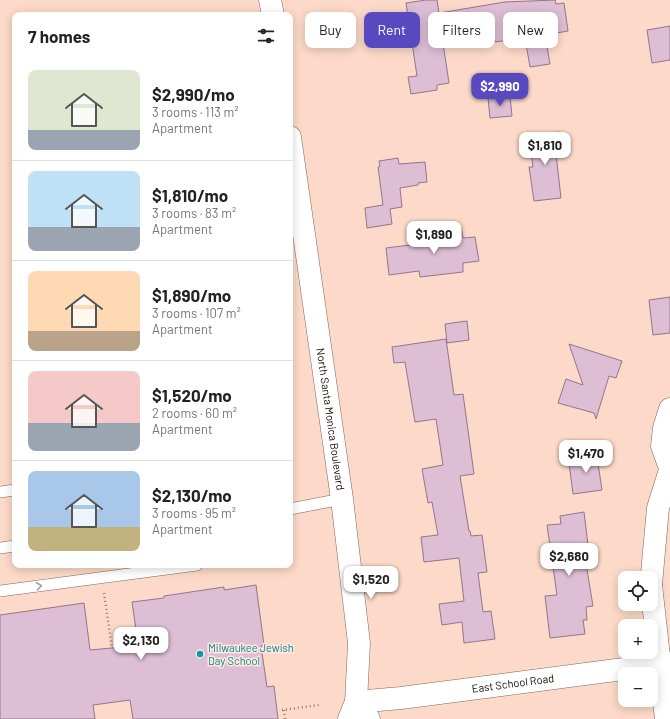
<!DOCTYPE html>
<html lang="en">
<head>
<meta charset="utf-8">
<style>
  body { margin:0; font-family:Barlow,sans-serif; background:#f6f6f6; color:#222; height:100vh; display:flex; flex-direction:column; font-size:15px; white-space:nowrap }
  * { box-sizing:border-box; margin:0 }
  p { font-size:13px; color:#767676 }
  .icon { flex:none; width:22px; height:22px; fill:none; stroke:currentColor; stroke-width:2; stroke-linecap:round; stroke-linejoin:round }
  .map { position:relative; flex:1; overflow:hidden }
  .panel { position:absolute; left:12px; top:12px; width:281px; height:556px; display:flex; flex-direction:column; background:#fff; border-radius:8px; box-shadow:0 2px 10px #0003 }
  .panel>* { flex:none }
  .guide { position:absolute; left:305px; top:12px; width:305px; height:36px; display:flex; gap:8px }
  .controls { position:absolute; left:618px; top:571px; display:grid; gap:8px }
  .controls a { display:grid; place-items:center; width:40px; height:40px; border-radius:8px; background:#fff; box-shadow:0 2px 10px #0003; font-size:20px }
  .price { position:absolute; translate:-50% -34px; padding:0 9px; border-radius:8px; background:#fff; color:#222; font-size:13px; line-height:26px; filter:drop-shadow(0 1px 2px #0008) }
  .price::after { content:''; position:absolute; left:50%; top:24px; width:12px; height:9px; margin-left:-6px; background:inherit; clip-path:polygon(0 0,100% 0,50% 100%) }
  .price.current { background:#5849c1; color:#fff }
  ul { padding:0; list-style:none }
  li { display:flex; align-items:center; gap:12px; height:100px; padding:0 16px }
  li+li { border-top:1px solid #e0e0e0 }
  li span { display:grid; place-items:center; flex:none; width:112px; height:80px; border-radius:8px; color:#555 }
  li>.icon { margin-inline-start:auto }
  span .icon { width:48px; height:48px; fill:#fffc; stroke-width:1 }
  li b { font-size:17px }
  h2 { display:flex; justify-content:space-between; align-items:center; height:48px; padding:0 16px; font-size:17px }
  .tag { padding:0 14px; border-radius:8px; background:#fff; box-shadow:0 2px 10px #0003; font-size:14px; line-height:36px }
  .tag.current { background:#5849c1; color:#fff }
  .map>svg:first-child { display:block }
</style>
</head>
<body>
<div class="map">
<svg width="670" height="719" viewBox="0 0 670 719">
  <rect width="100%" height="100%" fill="#fcd9c8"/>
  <!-- building -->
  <path fill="#ddbed5" stroke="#92768b" d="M426 0H437L439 13 505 2 555 0 556 4 564 3 568 31 545 35 550 64 530 67 525 38 495 42 494 35 443 43 449 83 437 85V90L411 94 408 77 417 76 406 3Z
    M670 26V60L652 63 647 30Z
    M510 95 512 116 490 118 488 98Z
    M559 132 562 154H556L561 198 534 201 529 167H533L529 136Z
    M398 158 399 164 425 162 427 182 418 183V185L400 188 402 207 390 209 392 224 367 228 365 208 383 205 378 167 380 166 379 161Z
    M461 227 463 238 475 237 479 261 463 263V272L420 277 419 271 389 275 386 248 443 241 442 229Z
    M670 297V333L653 335 649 300Z
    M467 321 469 340 447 343 445 324Z
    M446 339 454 395 463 394 474 474 460 476 469 531H470L471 536 482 535 487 572 478 573 483 612 491 611 495 639 464 643 462 622 442 625 439 604 464 601 459 558 424 562 421 537 438 535 432 502 428 503 422 469 443 465 436 419 415 422 405 362 394 363 392 347Z
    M569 344 622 361 616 378 609 376 596 419 594 413 558 403 566 379 583 385Z
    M596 450 602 490 573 494 569 463 581 462 580 452Z
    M584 512 588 545 583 546 593 606 586 607 587 620H583L585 634 550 638 545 596 557 595 547 525 561 524 560 516Z
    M256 585 264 645 261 646 267 687 274 686 278 719H133L130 700 93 705 95 719H0V615L84 603 90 650 112 648 138 644 132 602 164 598V596L224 587V590Z"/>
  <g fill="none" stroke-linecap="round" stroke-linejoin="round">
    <defs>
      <path id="service" d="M0 492 15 490
        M290 509 342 499
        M0 548 15 546
        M0 591 197 565"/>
      <g id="minor">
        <path d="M670 409 664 428 662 446 670 468"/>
        <path d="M651 584 658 508 670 470"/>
        <path d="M651 585 666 719"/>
        <path id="s1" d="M356 702 401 698 670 663"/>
      </g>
      <g id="tertiary">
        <path d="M270 0 273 15"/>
        <path id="s2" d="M290 137 342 499 359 643 356 702 349 719"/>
        <path d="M356 702 369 719"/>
      </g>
    </defs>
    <!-- service casing -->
    <use href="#service" stroke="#836557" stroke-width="12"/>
    <!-- minor casing -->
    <use href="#minor" stroke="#836557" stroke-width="23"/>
    <!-- tertiary casing -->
    <use href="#tertiary" stroke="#836557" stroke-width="23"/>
    <!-- path -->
    <path stroke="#957d72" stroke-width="2.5" stroke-dasharray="1 3" stroke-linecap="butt" d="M104 593 112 648
      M282 710 319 705
      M284 710 285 719"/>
    <!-- service -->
    <use href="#service" stroke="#fff" stroke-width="11"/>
    <!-- minor -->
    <use href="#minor" stroke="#fff" stroke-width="22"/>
    <!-- tertiary -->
    <use href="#tertiary" stroke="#fff" stroke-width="22"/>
  </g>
  <!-- one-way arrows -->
  <defs><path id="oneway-chevron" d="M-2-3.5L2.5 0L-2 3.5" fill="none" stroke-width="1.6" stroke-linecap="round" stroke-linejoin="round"/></defs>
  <use stroke="#a19d9b" href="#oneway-chevron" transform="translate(39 586) rotate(-8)"/>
  <!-- markers -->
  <circle fill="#0f9aa8" stroke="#ffe9df" stroke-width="1.5" cx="200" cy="654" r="4"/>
  <g text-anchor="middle" stroke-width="3" stroke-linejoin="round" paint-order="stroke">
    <!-- street labels -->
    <g font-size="11" fill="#150a06" stroke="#ffe9df">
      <text dy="4" stroke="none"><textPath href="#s2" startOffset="285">North Santa Monica Boulevard</textPath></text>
      <text dy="4" stroke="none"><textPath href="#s1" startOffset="158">East School Road</textPath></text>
    </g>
    <!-- culture labels -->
    <g font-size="11" fill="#0d838f" stroke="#ffe9df" text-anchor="start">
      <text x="208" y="652">Milwaukee Jewish<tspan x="208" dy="13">Day School</tspan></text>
    </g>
  </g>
</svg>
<div class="controls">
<a><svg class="icon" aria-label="locate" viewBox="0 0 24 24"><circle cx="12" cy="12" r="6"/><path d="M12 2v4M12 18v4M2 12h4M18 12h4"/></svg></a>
<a>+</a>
<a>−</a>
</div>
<b class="price current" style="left:500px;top:107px">$2,990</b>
<b class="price" style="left:545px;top:166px">$1,810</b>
<b class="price" style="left:434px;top:255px">$1,890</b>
<b class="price" style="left:586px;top:474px">$1,470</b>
<b class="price" style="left:569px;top:577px">$2,680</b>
<b class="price" style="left:371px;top:600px">$1,520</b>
<b class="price" style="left:141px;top:661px">$2,130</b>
<div class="guide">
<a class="tag">Buy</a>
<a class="tag current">Rent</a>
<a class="tag">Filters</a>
<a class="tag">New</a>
</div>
<section class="panel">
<h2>7 homes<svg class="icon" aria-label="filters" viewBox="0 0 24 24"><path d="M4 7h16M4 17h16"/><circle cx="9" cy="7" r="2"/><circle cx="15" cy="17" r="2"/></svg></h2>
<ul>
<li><span style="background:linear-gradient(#dfe7d0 75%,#9aa5b1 0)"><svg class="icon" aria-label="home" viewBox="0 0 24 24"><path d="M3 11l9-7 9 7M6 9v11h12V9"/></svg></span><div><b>$2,990/mo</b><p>3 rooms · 113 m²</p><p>Apartment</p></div></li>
<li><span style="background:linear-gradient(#bfe0f5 70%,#9aa5b1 0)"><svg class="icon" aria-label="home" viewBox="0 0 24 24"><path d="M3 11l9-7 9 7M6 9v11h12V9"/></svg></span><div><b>$1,810/mo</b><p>3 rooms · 83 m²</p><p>Apartment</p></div></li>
<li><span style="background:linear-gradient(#ffd9b3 75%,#b9a48a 0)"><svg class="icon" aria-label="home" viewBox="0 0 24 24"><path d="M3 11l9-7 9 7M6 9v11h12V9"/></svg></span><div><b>$1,890/mo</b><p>3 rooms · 107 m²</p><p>Apartment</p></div></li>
<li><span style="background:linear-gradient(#f6c9c9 65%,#9aa5b1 0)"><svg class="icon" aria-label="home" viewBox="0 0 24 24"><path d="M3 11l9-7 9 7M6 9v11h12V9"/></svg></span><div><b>$1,520/mo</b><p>2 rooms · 60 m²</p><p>Apartment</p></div></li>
<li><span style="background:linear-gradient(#a9c7e8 70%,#c2b280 0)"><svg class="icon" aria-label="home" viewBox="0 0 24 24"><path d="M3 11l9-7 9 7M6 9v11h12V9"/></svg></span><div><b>$2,130/mo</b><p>3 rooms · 95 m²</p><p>Apartment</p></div></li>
</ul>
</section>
</div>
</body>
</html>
